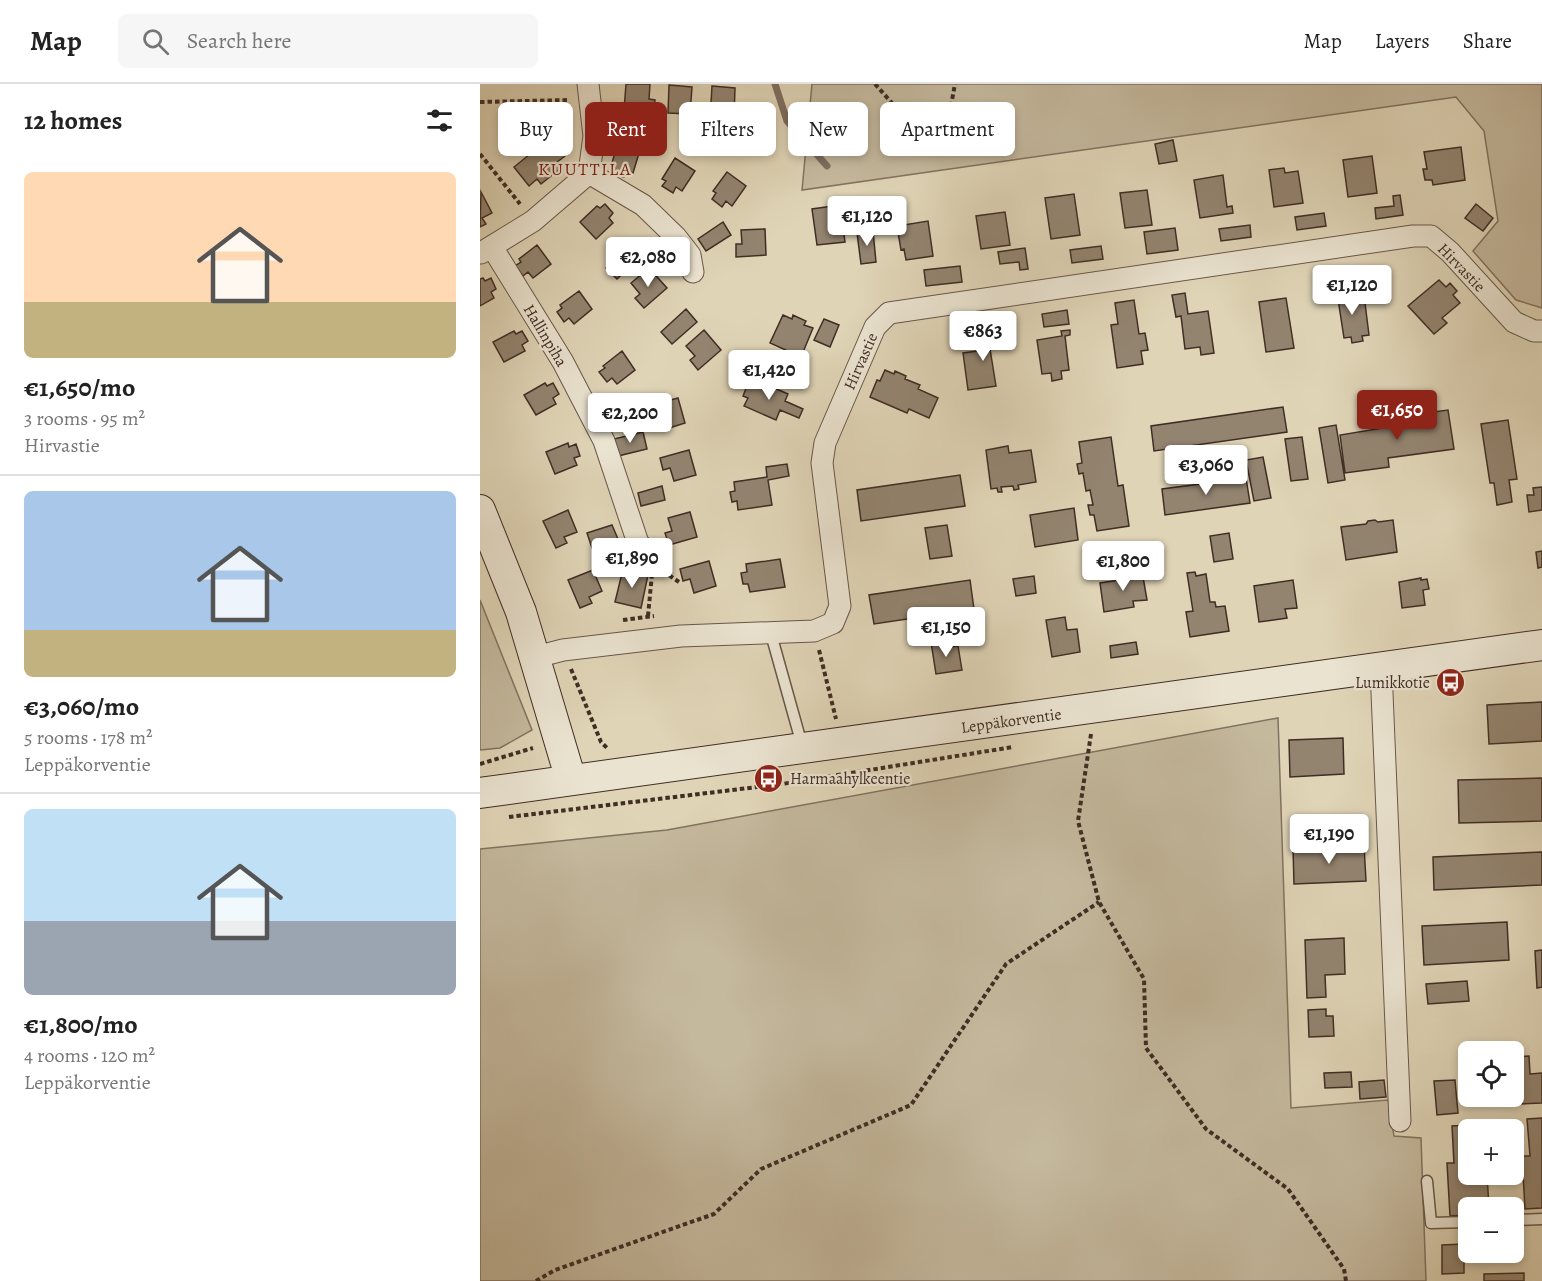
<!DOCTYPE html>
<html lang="en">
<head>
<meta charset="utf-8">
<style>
  body { margin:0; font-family:Alegreya,serif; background:#f6f6f6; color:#222; height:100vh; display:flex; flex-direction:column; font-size:22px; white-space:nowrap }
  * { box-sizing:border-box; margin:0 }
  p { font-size:20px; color:#767676 }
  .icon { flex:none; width:33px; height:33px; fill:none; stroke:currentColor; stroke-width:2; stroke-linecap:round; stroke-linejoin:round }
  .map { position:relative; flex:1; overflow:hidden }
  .drawer { display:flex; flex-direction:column; background:#fff; width:480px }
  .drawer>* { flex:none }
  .hud { position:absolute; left:18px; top:18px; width:570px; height:54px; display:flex; gap:12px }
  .fabs { position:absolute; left:978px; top:957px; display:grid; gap:12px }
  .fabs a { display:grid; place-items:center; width:66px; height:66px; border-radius:9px; background:#fff; box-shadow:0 3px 9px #0003; font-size:30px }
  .price { position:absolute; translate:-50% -51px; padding:0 14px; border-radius:6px; background:#fff; color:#222; font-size:20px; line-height:39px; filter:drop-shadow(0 2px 3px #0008) }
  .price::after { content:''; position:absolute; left:50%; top:36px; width:18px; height:14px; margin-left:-9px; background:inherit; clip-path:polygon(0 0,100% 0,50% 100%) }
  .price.selected { background:#8f2418; color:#fff }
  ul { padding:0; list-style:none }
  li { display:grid; align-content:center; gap:12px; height:318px; padding:0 24px }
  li+li { border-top:2px solid #e0e0e0 }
  li span { display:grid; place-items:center; height:186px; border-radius:9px; color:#555 }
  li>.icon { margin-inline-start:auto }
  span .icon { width:108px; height:108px; fill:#fffc; stroke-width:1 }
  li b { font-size:26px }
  h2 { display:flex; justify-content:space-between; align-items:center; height:72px; padding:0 24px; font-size:26px }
  .pill { padding:0 21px; border-radius:9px; background:#fff; box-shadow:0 3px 9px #0003; font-size:21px; line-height:54px }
  .pill.selected { background:#8f2418; color:#fff }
  header { display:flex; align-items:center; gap:36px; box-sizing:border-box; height:84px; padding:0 30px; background:#fff; border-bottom:2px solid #e0e0e0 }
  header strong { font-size:28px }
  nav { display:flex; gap:33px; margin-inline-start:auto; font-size:21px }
  .search { width:420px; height:54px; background:#f6f6f6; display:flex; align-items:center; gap:15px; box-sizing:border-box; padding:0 21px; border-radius:9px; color:#767676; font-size:22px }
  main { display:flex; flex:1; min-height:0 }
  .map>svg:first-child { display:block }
</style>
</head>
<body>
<header>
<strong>Map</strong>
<div class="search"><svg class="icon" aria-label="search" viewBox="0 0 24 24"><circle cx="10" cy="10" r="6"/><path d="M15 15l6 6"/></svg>Search here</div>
<nav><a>Map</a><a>Layers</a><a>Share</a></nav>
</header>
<main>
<section class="drawer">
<h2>12 homes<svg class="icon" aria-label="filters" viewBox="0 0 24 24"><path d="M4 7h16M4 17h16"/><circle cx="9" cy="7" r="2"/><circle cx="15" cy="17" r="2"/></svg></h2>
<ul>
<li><span style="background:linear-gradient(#ffd9b3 70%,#c2b280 0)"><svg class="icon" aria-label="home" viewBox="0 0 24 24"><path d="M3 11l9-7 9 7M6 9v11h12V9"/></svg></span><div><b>€1,650/mo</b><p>3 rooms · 95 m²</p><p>Hirvastie</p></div></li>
<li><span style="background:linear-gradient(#a9c7e8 75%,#c2b280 0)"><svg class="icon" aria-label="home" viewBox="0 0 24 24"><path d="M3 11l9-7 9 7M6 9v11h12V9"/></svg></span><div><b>€3,060/mo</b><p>5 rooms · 178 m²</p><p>Leppäkorventie</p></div></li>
<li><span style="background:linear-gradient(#bfe0f5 60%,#9aa5b1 0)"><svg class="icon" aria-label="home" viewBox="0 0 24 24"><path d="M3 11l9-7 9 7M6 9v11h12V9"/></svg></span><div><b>€1,800/mo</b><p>4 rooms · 120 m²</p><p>Leppäkorventie</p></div></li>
</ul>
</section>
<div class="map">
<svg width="1062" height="1197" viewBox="0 0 1062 1197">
  <rect width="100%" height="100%" fill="#dfd4b6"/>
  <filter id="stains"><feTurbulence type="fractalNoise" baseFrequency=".00333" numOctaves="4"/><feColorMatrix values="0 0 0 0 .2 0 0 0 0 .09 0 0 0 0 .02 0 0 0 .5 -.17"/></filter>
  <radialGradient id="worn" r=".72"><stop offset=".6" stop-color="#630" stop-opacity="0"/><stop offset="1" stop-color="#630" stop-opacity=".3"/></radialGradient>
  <!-- green -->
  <path fill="#c4b89d" stroke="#827261" stroke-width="1.5" d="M332 0H1062V224L1036 216 993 167 1018 137 1004 47 976 13 322 106Z
    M0 516 52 646 20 664 0 666Z
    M798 634 811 1024 908 1016 914 1052 941 1054 946 1197H0V765L187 746Z"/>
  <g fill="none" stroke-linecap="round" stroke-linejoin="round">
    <!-- stream -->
    <path stroke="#7f6f5f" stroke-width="7" d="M295 0 307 37 347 82"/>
  </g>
  <!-- building -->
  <path fill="#938470" stroke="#402d25" stroke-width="1.5" d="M146 0H170L169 15 175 16 174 28 144 26Z
    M189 1 212 3 210 30 188 29Z
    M232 2 255 4 254 34 224 32V19H231Z
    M70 54 85 72 76 79 81 84 61 100 57 95 49 102 34 83Z
    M693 56 697 77 679 80 675 60Z
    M138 59 160 66 153 89 146 87 144 93 132 90 134 83 131 82Z
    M981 63 985 96 953 101 952 96H945L943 85H947L944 68Z
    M892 72 897 109 868 113 863 76Z
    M195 74 215 87 202 107 196 103 193 109 182 102 186 97 182 95Z
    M804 84 805 89 818 87 823 119 794 123 789 86Z
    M247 88 266 102 252 122 246 117 242 123 232 115 236 109 233 107Z
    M743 91 747 123 752 122 753 129 720 134 714 96Z
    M667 106 672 141 645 144 640 109Z
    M1 108 12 129 2 134 6 140 0 143Z
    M594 110 600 151 571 155 565 114Z
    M920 111 923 131 896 135 895 124 914 122 913 112Z
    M125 120 133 129 129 134 133 139 116 155 100 138 117 122 120 124Z
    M996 120 1013 134 1003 147 985 134Z
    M360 121 365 158 337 161 332 125Z
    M404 121 406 140 391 142 389 123Z
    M525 128 530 161 501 165 496 132Z
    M844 129 846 142 817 146 815 133Z
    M448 137 453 172 426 176 424 165 421 166 417 142Z
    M243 138 251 151 226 167 218 155Z
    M770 141 771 153 741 157 739 145Z
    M695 144 698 166 667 170 664 148Z
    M285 145 286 171 256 173V160H262L261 146Z
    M393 147 396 178 381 180 377 149Z
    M57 161 71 180 53 194 48 188 43 192 35 182 41 178 39 175Z
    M150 161 161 172 137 195 126 184Z
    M621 162 623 175 592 179 590 166Z
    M545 164 548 185 540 186 539 178 520 180 518 168Z
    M480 182 482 198 446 202 444 186Z
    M169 184 187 204 164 224 155 214 160 210 151 199Z
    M3 194 5 197 11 194 16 205 11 208 14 214 0 222V195Z
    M959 196 966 203 970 199 977 207 973 211 980 219 962 234 967 239 954 250 928 222Z
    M99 207 112 225 94 240 89 234 84 238 77 228 82 224 80 221Z
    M867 207 868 213 884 211 889 251 882 252 883 257 872 259 871 253 864 254 858 215 850 216 849 209Z
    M705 209 708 230 728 227 734 269 721 271 720 263 705 265 701 232 696 233 692 211Z
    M806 214 814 264 786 268 779 218Z
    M654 216 659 250 665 249 668 266 661 267 663 280 637 284 631 241 638 240 635 219Z
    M206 225 217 238 192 260 181 248Z
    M587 226 589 240 564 243 562 230Z
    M303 231 312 235 313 231 326 237 324 241 333 244 321 273 290 259Z
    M344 235 359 241 350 263 334 256Z
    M224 246 241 266 218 286 210 276 215 272 206 262Z
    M524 246 526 263 510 265 516 302 488 306 483 269 505 266 503 249Z
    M590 246V251L585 252 589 286 581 287 582 295 572 297 571 289 562 290 557 256 582 252 581 247Z
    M34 247 36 250 42 247 48 257 42 261 45 267 24 278 13 258Z
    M142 267 155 286 137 300 132 294 127 298 119 288 125 284 123 282Z
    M405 286 414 290 415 287 426 292 425 295 440 301 438 305 458 314 449 334 429 325 427 329 390 313 397 296 400 297Z
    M276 296 308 310 305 317 323 325 319 334 300 326 296 336 264 322 268 314 263 312 267 302 272 304Z
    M65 299 67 302 73 299 79 310 73 314 76 320 56 331 44 311Z
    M198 314 205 339 183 346 179 332 172 334 169 322Z
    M803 323 807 348 674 367 671 342Z
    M968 326 974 365 908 374 909 383 865 389 860 351 903 344 901 335Z
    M1028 336 1037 395 1029 396 1032 418 1017 421 1014 399H1010L1001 340Z
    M856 341 865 396 848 399 839 344Z
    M163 348 167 365 138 372 134 355Z
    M631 353 638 402 643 401 649 442 617 447 614 431H610L608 421H613L610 406 606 407 603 389 599 390 597 380 602 379 599 358Z
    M822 353 828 395 811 397 805 355Z
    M88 359 89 363 96 360 100 372 94 374 97 381 75 390 66 368Z
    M528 362 529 369 551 366 556 398 538 401 539 405 534 406 533 402 521 403 522 408H518L517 404 511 405 506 366Z
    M209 366 216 391 194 397 190 384 183 386 180 374Z
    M783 373 791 414 774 417 766 376Z
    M307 380 309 392 288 396 292 421 258 426 257 417 252 418 250 408 255 407 254 398 287 393 286 383Z
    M480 391 485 422 381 437 377 406Z
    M766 394 770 419 685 431 682 405Z
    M182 402 185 416 161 422 158 409Z
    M1062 403V426L1049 428 1047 411H1054L1053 404Z
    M594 424 598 456 555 463 550 431Z
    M88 426 97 448 84 453 87 459 76 464 63 437Z
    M210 428 217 453 189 461 185 449 192 447 188 434Z
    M895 436 898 438 913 436 917 468 866 476 861 443 886 440 888 437Z
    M132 441 138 455 112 464 107 449Z
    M467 441 472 472 450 475 445 444Z
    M749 449 753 475 734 478 730 452Z
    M1062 467V483L1058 484 1056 468Z
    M300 475 305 503 270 508 268 500H263L261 489 267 488 266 480Z
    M229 477 236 502 214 509 210 495 203 497 200 485Z
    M143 485 168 491 161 524 135 518Z
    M113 486 122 507 109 513 112 519 100 524 88 496Z
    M662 487 667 516 653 517 654 523 624 528 620 499 640 496 639 491Z
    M715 488 716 492 726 490 730 518H735L736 523 745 522 749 547 710 553 706 528 713 527 707 489Z
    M554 492 556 509 536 512 533 495Z
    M941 494V496L947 495 949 505 943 506 945 521 922 524 919 498Z
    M490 496 494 525 394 540 389 511Z
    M813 496 817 524 805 525 807 534 779 538 774 502Z
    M585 533 587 546 597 545 600 568 572 573 566 536Z
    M462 556 464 564 478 562 482 586 456 590 451 558Z
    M656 558 658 570 631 574 630 562Z
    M1062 618V657L1009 660 1007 621Z
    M863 654 864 690 810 693 809 656Z
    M1062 694V737L979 739 978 696Z
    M884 761 886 797 814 800 813 764Z
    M1062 768V801L954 806 953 773Z
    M1027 838 1029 876 944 881 942 842Z
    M864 854 865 890 845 891 846 913 827 914 825 856Z
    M1062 866V903L1057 904 1055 867Z
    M987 897 989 917 948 920 946 900Z
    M846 925V932H853L854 952 829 953 828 926Z
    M1049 972 1050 990 1062 989V1019L1019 1021V1012H1034V973Z
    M871 988 872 1003 845 1004 844 989Z
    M904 996 906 1013 880 1015 879 998Z
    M975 996 978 1029 957 1031 954 997Z
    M1062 1034V1124L1045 1125 1042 1072H1050L1047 1035Z
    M1009 1040 1010 1046H988V1090H1007L1009 1124H988V1131L970 1132 967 1079H974L972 1042Z
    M984 1160V1189L962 1190V1161Z
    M1044 1189V1197H1004V1190Z"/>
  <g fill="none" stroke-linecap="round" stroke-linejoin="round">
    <defs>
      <path id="lane" d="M291 550 322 661
        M947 1097 951 1139 988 1138
        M1034 1136 1062 1135"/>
      <path id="street" d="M109 89 163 121 196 153 210 171 213 188
        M12 163 83 278 124 357 158 459 171 472
        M1 169 53 137 109 89 114 52 108 0
        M56 573 83 566 201 552 334 547 353 539 360 522 342 379 345 359 395 243 409 229 933 152H951L970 168 1034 238 1054 247H1062
        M901 585 920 1037"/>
      <path id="secondary" d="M0 426 41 528 91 696
        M0 709 1062 561"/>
    </defs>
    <!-- lane casing -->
    <use href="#lane" stroke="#685749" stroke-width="13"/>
    <!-- street casing -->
    <use href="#street" stroke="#685749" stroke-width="23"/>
    <!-- secondary casing -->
    <use href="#secondary" stroke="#402d25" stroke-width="32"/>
    <!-- path -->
    <path stroke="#402d25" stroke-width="4" stroke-dasharray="4.5 3" stroke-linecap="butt" d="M395 0 445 56 465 54 475 0
      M0 18 89 16
      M0 70 40 120
      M183 487 199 498
      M168 532 172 490
      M143 536 174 532
      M339 566 356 635
      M91 585 121 658 128 665
      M611 650 598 737 619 818 664 895 666 964 726 1045 808 1105 864 1185 866 1197
      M0 680 53 664
      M29 733 302 700 533 663
      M56 1197 75 1186 234 1130 281 1085 431 1021 526 880 619 818"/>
    <!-- lane -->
    <use href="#lane" stroke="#eae3d0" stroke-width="10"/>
    <!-- street -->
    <use href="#street" stroke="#eae3d0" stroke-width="21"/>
    <!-- secondary -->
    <use href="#secondary" stroke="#eae3d0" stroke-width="30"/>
  </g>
  <!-- icons -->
  <defs>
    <symbol id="bus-disc" viewBox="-11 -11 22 22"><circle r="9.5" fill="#8f2418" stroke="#eae3d0"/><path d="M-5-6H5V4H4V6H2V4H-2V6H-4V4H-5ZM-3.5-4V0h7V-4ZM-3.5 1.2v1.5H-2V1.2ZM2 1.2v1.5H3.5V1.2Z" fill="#fff"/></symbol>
  </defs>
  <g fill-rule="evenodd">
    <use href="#bus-disc" x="954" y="582" width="33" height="33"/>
    <use href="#bus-disc" x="272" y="678" width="33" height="33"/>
  </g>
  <g text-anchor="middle" stroke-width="4.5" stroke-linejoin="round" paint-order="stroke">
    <!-- street labels -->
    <g font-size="16" fill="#402d25" stroke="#eae3d0">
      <text transform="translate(982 183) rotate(46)" y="6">Hirvastie</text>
      <text transform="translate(66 251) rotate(59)" y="6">Hallinpiha</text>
      <text transform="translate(380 277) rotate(-66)" y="6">Hirvastie</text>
      <text transform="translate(531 636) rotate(-8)" y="6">Leppäkorventie</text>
    </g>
    <!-- poi labels -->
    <g font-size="16" fill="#402d25" stroke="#eae3d0" text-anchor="end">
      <text x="950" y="604">Lumikkotie</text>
      <text x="310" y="700" text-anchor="start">Harmaahylkeentie</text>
    </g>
    <!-- neighbourhood labels -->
    <g font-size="18" letter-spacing="1.5" fill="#7a1f14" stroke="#eae3d0">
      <text x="105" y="91">KUUTTILA</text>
    </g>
  </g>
  <rect width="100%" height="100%" filter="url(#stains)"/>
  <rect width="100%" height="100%" fill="url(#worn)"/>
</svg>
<div class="fabs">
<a><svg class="icon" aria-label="locate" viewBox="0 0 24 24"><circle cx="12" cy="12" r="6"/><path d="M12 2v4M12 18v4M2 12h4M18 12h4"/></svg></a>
<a>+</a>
<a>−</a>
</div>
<b class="price" style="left:387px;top:163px">€1,120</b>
<b class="price" style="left:168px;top:204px">€2,080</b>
<b class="price" style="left:872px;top:232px">€1,120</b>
<b class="price" style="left:503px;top:278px">€863</b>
<b class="price" style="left:289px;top:317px">€1,420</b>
<b class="price selected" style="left:917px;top:357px">€1,650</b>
<b class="price" style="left:150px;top:360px">€2,200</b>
<b class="price" style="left:726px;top:412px">€3,060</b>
<b class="price" style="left:152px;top:505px">€1,890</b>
<b class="price" style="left:643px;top:508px">€1,800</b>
<b class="price" style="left:466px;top:574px">€1,150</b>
<b class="price" style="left:849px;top:781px">€1,190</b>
<div class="hud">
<a class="pill">Buy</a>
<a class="pill selected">Rent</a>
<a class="pill">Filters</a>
<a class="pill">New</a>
<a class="pill">Apartment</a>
</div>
</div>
</main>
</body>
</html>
